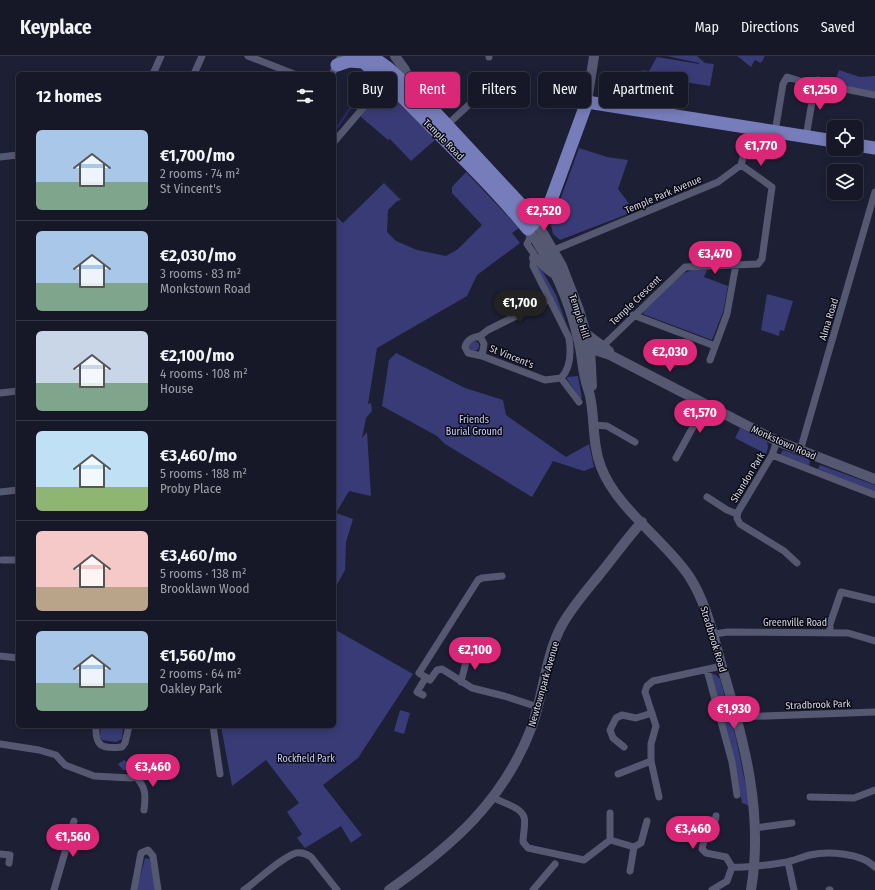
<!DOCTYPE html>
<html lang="en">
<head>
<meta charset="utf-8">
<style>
  body { margin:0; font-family:"Fira Sans Condensed",sans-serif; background:#1f202f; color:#f1f3f6; height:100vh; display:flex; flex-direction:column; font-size:15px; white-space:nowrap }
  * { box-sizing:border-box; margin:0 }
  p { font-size:13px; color:#9e9fa7 }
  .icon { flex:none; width:22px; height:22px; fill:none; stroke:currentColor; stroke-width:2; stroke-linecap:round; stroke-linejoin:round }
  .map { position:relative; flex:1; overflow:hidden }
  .drawer { position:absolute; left:16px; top:16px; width:320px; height:656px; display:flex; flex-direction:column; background:#161727; border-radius:6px; box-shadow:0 2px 10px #0003,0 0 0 1px #353644 }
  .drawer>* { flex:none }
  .hud { position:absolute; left:348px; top:16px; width:380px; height:36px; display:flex; gap:8px }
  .tools { position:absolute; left:827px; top:64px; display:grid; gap:8px }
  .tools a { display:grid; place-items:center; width:36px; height:36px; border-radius:6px; background:#161727; box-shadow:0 2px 10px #0003,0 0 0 1px #353644; font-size:20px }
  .price { position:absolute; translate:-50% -34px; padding:0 9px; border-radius:14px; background:#db2777; color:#fff; font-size:13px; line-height:26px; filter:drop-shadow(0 1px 2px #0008) }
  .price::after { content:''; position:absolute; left:50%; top:24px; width:12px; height:9px; margin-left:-6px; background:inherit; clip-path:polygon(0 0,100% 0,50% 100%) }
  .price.current { background:#222; color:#fff }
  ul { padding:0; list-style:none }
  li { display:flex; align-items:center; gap:12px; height:100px; padding:0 20px }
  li+li { border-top:1px solid #353644 }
  li span { display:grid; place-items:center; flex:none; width:112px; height:80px; border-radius:6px; color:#555 }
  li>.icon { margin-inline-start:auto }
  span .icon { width:48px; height:48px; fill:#fffc; stroke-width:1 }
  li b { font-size:17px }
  h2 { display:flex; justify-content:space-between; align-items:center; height:48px; padding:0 20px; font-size:17px }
  .chip { padding:0 14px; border-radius:6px; background:#161727; box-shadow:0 2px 10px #0003,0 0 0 1px #353644; font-size:14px; line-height:36px }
  .chip.current { background:#db2777; color:#fff }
  header { display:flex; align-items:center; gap:24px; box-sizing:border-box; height:56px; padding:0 20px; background:#161727; border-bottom:1px solid #353644 }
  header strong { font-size:19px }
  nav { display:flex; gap:22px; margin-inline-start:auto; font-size:14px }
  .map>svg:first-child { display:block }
</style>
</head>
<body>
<header>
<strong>Keyplace</strong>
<nav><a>Map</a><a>Directions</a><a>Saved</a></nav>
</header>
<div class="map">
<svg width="875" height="834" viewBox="0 0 875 834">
  <rect width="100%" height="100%" fill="#1d1f34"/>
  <!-- green -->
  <path fill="#393b76" d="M667 0H697L705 7 714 8 710 30 640 19 642 14 649 15 657 1 699 8V7Z
    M737 0H765L761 7 755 4 751 11Z
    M839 14 860 21 875 20V36L834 28Z
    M620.5 26a4.5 4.5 0 1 1 9 0a4.5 4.5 0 1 1-9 0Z
    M379 37 390 47H398L436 83 411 105 390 83 388 84 360 60 368 51 370 52Z
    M579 92 607 101 628 104 618 133 634 154 625 159 560 184 553 178 551 169Z
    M466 116 519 172 512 177 520 187 477 219 467 240 377 292 368 348 371 347 372 355 366 362 362 382 367 376 371 440 349 435 336 457 353 463 346 486 345 514 334 534V158L343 167 384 127 401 144 397 145 388 154 387 176 396 185 417 194 446 200 458 193 482 169 452 137V131Z
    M539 209 556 239 568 273 536 211Z
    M692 214H707L704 221 728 230 723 256 712 284 643 258 644 255 684 217Z
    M767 238 793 245 784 275 780 274 779 280 761 274Z
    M469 290a5 5 0 1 1 10 0a5 5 0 1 1-10 0Z
    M396 297 465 332 503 344 506 359 566 401 589 388 594 411 584 415 553 405 532 441 445 388 437 380 382 350 389 304Z
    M578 320 582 342H580L567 323V321Z
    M740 372 767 386 768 391 766 398 735 382Z
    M783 394 808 403 810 405 809 411 780 399Z
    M820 409 875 429V436L818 413Z
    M334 573 413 618 358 702 323 729 362 779 351 787 341 770 305 792 297 782 302 778 287 756 299 747 266 704 232 730 221 670H334Z
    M711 617 716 619 720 623 736 682 750 750 742 747 734 704Z
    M400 654 410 657 404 678 394 675Z
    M101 670H123L122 683 116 686 102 684 100 681Z
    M124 704 133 709 131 714H123L118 708Z
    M145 802 150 803 155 834H137Z"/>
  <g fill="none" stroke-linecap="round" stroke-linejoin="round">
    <!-- stream -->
    <path stroke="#2b2970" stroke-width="2" d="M334 76 368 26"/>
    <!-- street -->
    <path stroke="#555871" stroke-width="7" d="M248 0 294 18
      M489 1V0
      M153 18 161 0
      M194 18 202 0
      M332 18 341 0
      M835 31 875 39
      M447 69 500 20
      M775 76 783 28 787 21 807 27
      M806 81 815 28 818 24 831 27
      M334 86 386 25
      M0 101 18 99
      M554 194 718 126 741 109 751 72
      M633 259 715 290
      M480 280 484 288 482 300 545 324 561 322C571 312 571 295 569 282L533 210 534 198 527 188 530 182 528 175
      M480 280 488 274 550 243
      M480 280C473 281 467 283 465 291L468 297 482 300
      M600 289 606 287 685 211 758 208 762 203 772 131 741 109
      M710 304 727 258 736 208
      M561 322 579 346
      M0 337 18 335
      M594 369 607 370 635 386
      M777 385 772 399 738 456 737 462 740 468 784 495 797 507
      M800 395 875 136
      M772 399 875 439
      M676 402 693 371 697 359 698 344
      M0 436 18 434
      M707 441 727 454 737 458
      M2 504H18
      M502 520 482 522 478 524 419 617 430 624 437 614 442 613 472 632 504 640 538 651
      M830 576V568L841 536 875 544
      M714 578 728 576 848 577 875 585
      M0 600 18 602
      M707 614 732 706 737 739
      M461 626 468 598
      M423 639 417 636 426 621
      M738 661 875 656
      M96 670C95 691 102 693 122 691L125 687 129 670
      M213 670 220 718
      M0 688 39 694 56 699 65 709 94 720 131 722 135 720 139 708
      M624 691 613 682 610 674 616 662 622 659 636 662 652 657
      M618 718 651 705
      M135 720C146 731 146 739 144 754
      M493 741C501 747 520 750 524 761 526 767 523 779 523 786L528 792 584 804 610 784V757
      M659 741 651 705V688L656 670 645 636 647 630 653 625 722 610
      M810 741 854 742 875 734
      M716 760C714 777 704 777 702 793L706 797 726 801 732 811
      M755 772 792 767
      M610 784 634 791 641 787 647 765
      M0 798 10 799 9 807
      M788 806 794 834
      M630 815 634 791
      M54 834 74 765
      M134 834 141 797 148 794 153 800 158 834
      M244 834C257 825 282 801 296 797 302 796 307 798 311 801L337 834
      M533 834 555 808
      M712 834 727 825 732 811C750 812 769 809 787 806 795 804 802 801 810 799 828 795 862 797 875 811
      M829 834H830"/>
    <!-- secondary -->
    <path stroke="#555871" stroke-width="10" d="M395 0 405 14 414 35
      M587 46 594 0
      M536 165 562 210 579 254 590 292 592 330
      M528 173C552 206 569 243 578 283 582 297 582 312 586 326 587 331 589 335 590 340 595 363 592 388 601 411 617 453 664 483 689 520 707 548 713 579 722 611 744 684 764 757 751 834
      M534 202C542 205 546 213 553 217
      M585 277 609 295 610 299
      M580 289 610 299 777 385 875 423
      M389 834C452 790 504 745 532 670 544 637 545 600 562 569 572 551 587 534 600 518 614 501 627 482 642 466"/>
    <!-- highway -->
    <path stroke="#777dba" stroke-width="13" d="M354 0C379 16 399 38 420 59 457 96 494 132 528 173L541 159 550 147 587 46 834 85
      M371 0 388 12 432 53 536 165
      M337 9 349 5 363 6
      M856 89 875 92"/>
  </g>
  <g text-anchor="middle" stroke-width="3" stroke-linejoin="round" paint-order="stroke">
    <!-- street labels -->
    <g font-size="10" fill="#d5d7e6" stroke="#090a13">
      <text transform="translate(444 83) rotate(45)" y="4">Temple Road</text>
      <text transform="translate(663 138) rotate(-23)" y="4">Temple Park Avenue</text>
      <text transform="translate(635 244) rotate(-44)" y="4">Temple Crescent</text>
      <text transform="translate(580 260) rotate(72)" y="4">Temple Hill</text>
      <text transform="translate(828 263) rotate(-73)" y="4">Alma Road</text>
      <text transform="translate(512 300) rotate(22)" y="4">St Vincent's</text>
      <text transform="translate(784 386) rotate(24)" y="4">Monkstown Road</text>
      <text transform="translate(747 421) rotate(-59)" y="4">Shandon Park</text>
      <text x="795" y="570">Greenville Road</text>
      <text transform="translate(714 583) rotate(73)" y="4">Stradbrook Road</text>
      <text transform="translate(543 628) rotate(-74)" y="4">Newtownpark Avenue</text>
      <text transform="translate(818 648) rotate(-2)" y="4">Stradbrook Park</text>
    </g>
    <!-- park labels -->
    <g font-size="10" fill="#c9cffa" stroke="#090a13">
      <text x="474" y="367">Friends<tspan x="474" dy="12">Burial Ground</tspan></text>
      <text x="306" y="706">Rockfield Park</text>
    </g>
  </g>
</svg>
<div class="tools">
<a><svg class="icon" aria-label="locate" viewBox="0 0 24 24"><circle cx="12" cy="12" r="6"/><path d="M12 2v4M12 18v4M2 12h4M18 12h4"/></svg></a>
<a><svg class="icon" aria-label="layers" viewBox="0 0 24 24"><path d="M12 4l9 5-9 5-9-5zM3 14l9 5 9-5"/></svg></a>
</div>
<b class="price" style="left:820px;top:55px">€1,250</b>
<b class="price" style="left:761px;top:111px">€1,770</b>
<b class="price" style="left:544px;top:176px">€2,520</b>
<b class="price" style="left:715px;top:219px">€3,470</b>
<b class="price current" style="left:520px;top:268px">€1,700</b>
<b class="price" style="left:670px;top:317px">€2,030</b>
<b class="price" style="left:700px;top:378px">€1,570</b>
<b class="price" style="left:475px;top:615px">€2,100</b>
<b class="price" style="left:734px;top:674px">€1,930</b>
<b class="price" style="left:153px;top:732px">€3,460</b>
<b class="price" style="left:693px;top:794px">€3,460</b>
<b class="price" style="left:73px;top:802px">€1,560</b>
<div class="hud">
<a class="chip">Buy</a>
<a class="chip current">Rent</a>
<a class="chip">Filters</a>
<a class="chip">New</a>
<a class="chip">Apartment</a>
</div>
<section class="drawer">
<h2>12 homes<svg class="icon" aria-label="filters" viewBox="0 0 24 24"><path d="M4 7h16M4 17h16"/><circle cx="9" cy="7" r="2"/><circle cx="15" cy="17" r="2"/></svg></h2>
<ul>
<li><span style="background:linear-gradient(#a9c7e8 65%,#7fa58c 0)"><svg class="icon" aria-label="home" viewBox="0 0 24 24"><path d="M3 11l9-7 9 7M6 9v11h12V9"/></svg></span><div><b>€1,700/mo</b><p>2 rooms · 74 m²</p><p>St Vincent's</p></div></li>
<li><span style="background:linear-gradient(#a9c7e8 65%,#7fa58c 0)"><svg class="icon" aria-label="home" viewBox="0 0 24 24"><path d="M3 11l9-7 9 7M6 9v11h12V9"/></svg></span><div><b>€2,030/mo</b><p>3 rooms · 83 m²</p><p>Monkstown Road</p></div></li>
<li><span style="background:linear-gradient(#c9d6e8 65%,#7fa58c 0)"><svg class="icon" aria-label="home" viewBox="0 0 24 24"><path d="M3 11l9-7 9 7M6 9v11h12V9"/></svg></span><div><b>€2,100/mo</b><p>4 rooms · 108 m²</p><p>House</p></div></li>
<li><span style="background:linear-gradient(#bfe0f5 70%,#8fb573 0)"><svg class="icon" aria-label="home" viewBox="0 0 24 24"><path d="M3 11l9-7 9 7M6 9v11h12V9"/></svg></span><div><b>€3,460/mo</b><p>5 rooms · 188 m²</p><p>Proby Place</p></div></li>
<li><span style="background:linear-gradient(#f6c9c9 70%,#b9a48a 0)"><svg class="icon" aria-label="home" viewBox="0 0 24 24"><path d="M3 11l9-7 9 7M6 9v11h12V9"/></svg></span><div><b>€3,460/mo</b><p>5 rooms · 138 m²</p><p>Brooklawn Wood</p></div></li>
<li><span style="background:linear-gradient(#a9c7e8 65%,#7fa58c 0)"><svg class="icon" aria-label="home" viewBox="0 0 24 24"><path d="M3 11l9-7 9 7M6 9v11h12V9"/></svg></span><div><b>€1,560/mo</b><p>2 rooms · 64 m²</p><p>Oakley Park</p></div></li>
</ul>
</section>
</div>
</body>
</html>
